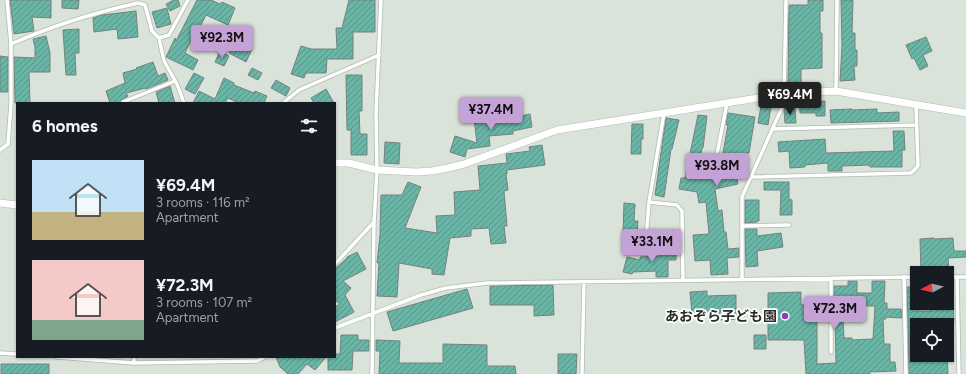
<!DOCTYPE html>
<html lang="en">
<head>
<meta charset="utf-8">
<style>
  body { margin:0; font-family:Figtree,"Noto Sans JP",sans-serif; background:#20242c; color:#f1f3f6; height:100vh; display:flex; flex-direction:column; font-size:15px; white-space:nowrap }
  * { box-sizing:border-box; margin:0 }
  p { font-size:13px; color:#9ea1a6 }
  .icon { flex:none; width:22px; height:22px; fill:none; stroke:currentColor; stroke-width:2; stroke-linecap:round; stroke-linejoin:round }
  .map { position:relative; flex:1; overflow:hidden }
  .details { position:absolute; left:16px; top:102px; width:320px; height:256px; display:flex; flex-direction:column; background:#171b24; border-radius:0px; box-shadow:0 1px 3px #0004 }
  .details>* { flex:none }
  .needle { width:26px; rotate:263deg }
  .buttons { position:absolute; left:910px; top:266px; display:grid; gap:8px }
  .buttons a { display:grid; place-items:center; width:44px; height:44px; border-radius:0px; background:#171b24; box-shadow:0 1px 3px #0004; font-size:20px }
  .price { position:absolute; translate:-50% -34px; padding:0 9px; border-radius:4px; background:#c5a2d6; color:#111; font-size:13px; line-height:26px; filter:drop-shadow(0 1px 2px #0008) }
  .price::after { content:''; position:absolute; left:50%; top:24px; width:12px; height:9px; margin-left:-6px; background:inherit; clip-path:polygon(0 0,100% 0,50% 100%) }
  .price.selected { background:#222; color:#fff }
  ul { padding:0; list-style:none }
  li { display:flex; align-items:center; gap:12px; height:100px; padding:0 16px }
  li span { display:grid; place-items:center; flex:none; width:112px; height:80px; border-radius:0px; color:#555 }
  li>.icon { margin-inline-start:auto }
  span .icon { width:48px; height:48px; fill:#fffc; stroke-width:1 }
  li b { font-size:17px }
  h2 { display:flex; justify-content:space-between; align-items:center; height:48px; padding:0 16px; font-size:17px }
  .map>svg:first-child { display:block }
</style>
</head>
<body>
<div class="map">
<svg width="966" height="374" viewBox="0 0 966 374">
  <defs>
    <pattern id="building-hatch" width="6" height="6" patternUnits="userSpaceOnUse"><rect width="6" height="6" fill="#6ab5a6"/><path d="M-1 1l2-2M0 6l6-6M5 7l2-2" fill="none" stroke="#579487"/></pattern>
  </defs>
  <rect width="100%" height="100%" fill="#d9e3d9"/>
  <!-- building -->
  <path fill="url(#building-hatch)" stroke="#74827f" d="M10 0H51V18L32 17 34 31 14 34Z
    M62 0H79L78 9 62 8Z
    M174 0H178L180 6 170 11 166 4Z
    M197 0H211L220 4 222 2 235 8 228 25 206 15 196 35 194 34 185 53 198 60 193 70 166 57 175 38 176 41Z
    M349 0H375V32H353V59H327L326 73H306L304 78 291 74 301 46 311 49H337L336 28H342Z
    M808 0H823V11H820V33H822V68L801 69V85H788L789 5H808Z
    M841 0H853L852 33H855V50H857V66H854L855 80 840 81 842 47Z
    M167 8 171 24 157 28 152 12Z
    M136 11 138 37 118 39 117 29 94 32 93 18 102 15Z
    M79 29V53H75L76 75H66L63 30Z
    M46 36 50 53V72H29L30 103H15L14 57 35 58V47L33 39Z
    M926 37 932 51 923 55 928 66 920 70 914 58 912 59 906 45Z
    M235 41 252 49 246 62 229 53Z
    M220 51 229 56 224 66 215 62Z
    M0 56 8 57V92H0Z
    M153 62 158 76 165 73 168 80 146 89V88L126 93 128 96 121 100 120 103H110L106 91 125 83 123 73 137 69 136 68Z
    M252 68 262 73 258 80 248 75Z
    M194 73 204 78 195 94 185 89Z
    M346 75H362V111H359L360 134H367V155H351V130H347Z
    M224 78 234 83V85L254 93 255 91 267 96 264 103H239L228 98 225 103H193L199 91 215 99Z
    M276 80 290 88 286 96 271 88Z
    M170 86 175 103H159L156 92Z
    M326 89 334 103H314L311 98Z
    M799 98H810V102L825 101V116H816V113H800Z
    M761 106 771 107 768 125 758 123Z
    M785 108H795L796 123H785L784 111Z
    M852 109V110L877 109V113L899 112V121L831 123 830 110Z
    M511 113V118L530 114 532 127 513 131V134L489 136 490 146 467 149 465 157 450 152 455 136 477 143 474 119Z
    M728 113 755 117 749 153H746L740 175 736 174 738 184 715 189 718 211 722 210 724 232H726L728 249 739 248V257L727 258 728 274 711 275 710 260 695 261 693 235 709 234 706 202 699 203 697 192 679 189 681 178H685L698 115 707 116 703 148H702L699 165 716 168V164H721L728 125H726Z
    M666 118 679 120 672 149H671L664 197 655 195Z
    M632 124H643V139H641V154H631Z
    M893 131H904L905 150H902V167H870L869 165 842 166V171H828V163L805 165V167L790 168 789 151 779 152 778 142 825 139 826 153 894 151Z
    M385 142 400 143 399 164 384 163Z
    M542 145 545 165 507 170V174H506L508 190 504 191 507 226H504L506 243 491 244 489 228 471 229V236L450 238 444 275 432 274V269L399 263 397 297 377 296 379 262 377 263 380 235 381 195H402L408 182 421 187 405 228 437 233 436 216 455 215 454 192 480 190 478 166 507 163 506 154 530 151 529 147Z
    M764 182H789V199L792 200V215H780L781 190H764Z
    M745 200H759V221H757V222L745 223Z
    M624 203 635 204 634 221H638L637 233 623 232Z
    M745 229H757V236L781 233 783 247 757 251 758 266 746 267Z
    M934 238V239L953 238 954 251H966V257L948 258 949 271 921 272 920 239Z
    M660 248H676V260H668V277H656V271L633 272 632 274 623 272 627 257 640 260V257L660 256Z
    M357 252 366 269 343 281 351 288 345 295 354 312 335 322V307L340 304 335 300V269L347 258V257Z
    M848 281H857V293H872V281H885L884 303H887V309H901L902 318 886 317V319H883L884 344H890V362H895L896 371 869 372 870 374H806L804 340H768V293L801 292V305L817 304V364L836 363 835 319H843L844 338H852V340L873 339 875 306H853V315L839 316 838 301H834V286H848Z
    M553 285 554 315 534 316V305H490V286Z
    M907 287H917V311H931V305H953L954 321H946V325H917V355H947L948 374H909Z
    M467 289 473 308 393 331 387 312Z
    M707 291V296L736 295V319L717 320V311L692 313 690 292Z
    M341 335H358V340H369V351H353L352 370H328V357H335V354H340Z
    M754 335H766V349H754Z
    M376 340 400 341 399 363H443V344L487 345V366H515L516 374H379L380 351H376Z
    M558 354H577L576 374H558Z
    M276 357H326L315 370 307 364 298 374H288L280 367Z
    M1 364H49V374H1Z"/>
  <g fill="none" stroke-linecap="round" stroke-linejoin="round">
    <defs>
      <path id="lane" d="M7 0 11 44
        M159 38 169 35 188 0
        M836 91 837 0
        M784 94 786 0
        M123 102 175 81
        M283 103 299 90 379 55
        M772 129 916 125
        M0 150 8 144 11 104V44C54 25 93 13 138 3L145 5 152 31 159 38 164 61 177 84 184 103
        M717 154 727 103
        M751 177 911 173 918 166 916 104
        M649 202 677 205 682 211 683 280
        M742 226 789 225
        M646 238 649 202 664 113
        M335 264 374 222
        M904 277 906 374
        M947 277H966
        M957 277 959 374
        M831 278V352
        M742 279V197L788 94
        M335 328 421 295 446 288 487 283 917 277
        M0 353 17 354
        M57 357 134 363
        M134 357V363L257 361 265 357
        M372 374 374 222 377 170 376 113 381 0
        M582 374 584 281"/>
      <path id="street" d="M335 163H349L377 170 416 172 432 171 448 168 464 164 557 130 789 93 836 91 966 113
        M0 203 17 205"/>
    </defs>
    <!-- lane casing -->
    <use href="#lane" stroke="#b1bbb1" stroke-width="5"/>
    <!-- street casing -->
    <use href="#street" stroke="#b1bbb1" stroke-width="8"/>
    <!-- lane -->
    <use href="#lane" stroke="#fff" stroke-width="3.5"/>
    <!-- street -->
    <use href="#street" stroke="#fff" stroke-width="7"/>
  </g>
  <!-- markers -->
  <circle fill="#903fae" stroke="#fff" stroke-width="1.5" cx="785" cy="316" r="4"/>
  <g text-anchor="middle" stroke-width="3.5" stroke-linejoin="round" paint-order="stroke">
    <!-- poi labels -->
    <g font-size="14" font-weight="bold" fill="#292d29" stroke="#fff" text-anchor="end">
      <text x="777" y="321">あおぞら子ども園</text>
    </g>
  </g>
</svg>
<div class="buttons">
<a><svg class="needle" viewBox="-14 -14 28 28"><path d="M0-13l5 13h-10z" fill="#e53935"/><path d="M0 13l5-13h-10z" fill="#9ea1a6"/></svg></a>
<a><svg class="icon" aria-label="locate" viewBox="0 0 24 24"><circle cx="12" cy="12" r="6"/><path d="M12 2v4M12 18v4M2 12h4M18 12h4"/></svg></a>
</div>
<b class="price" style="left:222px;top:59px">¥92.3M</b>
<b class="price selected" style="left:790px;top:116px">¥69.4M</b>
<b class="price" style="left:491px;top:131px">¥37.4M</b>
<b class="price" style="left:717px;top:187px">¥93.8M</b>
<b class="price" style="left:652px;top:263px">¥33.1M</b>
<b class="price" style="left:835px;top:330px">¥72.3M</b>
<section class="details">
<h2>6 homes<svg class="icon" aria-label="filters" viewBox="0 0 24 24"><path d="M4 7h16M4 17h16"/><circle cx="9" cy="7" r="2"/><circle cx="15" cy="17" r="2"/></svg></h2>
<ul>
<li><span style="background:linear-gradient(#bfe0f5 65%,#c2b280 0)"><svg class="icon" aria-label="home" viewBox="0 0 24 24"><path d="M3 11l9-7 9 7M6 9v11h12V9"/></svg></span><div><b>¥69.4M</b><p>3 rooms · 116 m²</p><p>Apartment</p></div></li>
<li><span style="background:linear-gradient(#f6c9c9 75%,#7fa58c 0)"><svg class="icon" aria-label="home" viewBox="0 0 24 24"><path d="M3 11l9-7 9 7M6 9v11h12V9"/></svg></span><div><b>¥72.3M</b><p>3 rooms · 107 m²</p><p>Apartment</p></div></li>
</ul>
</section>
</div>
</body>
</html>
